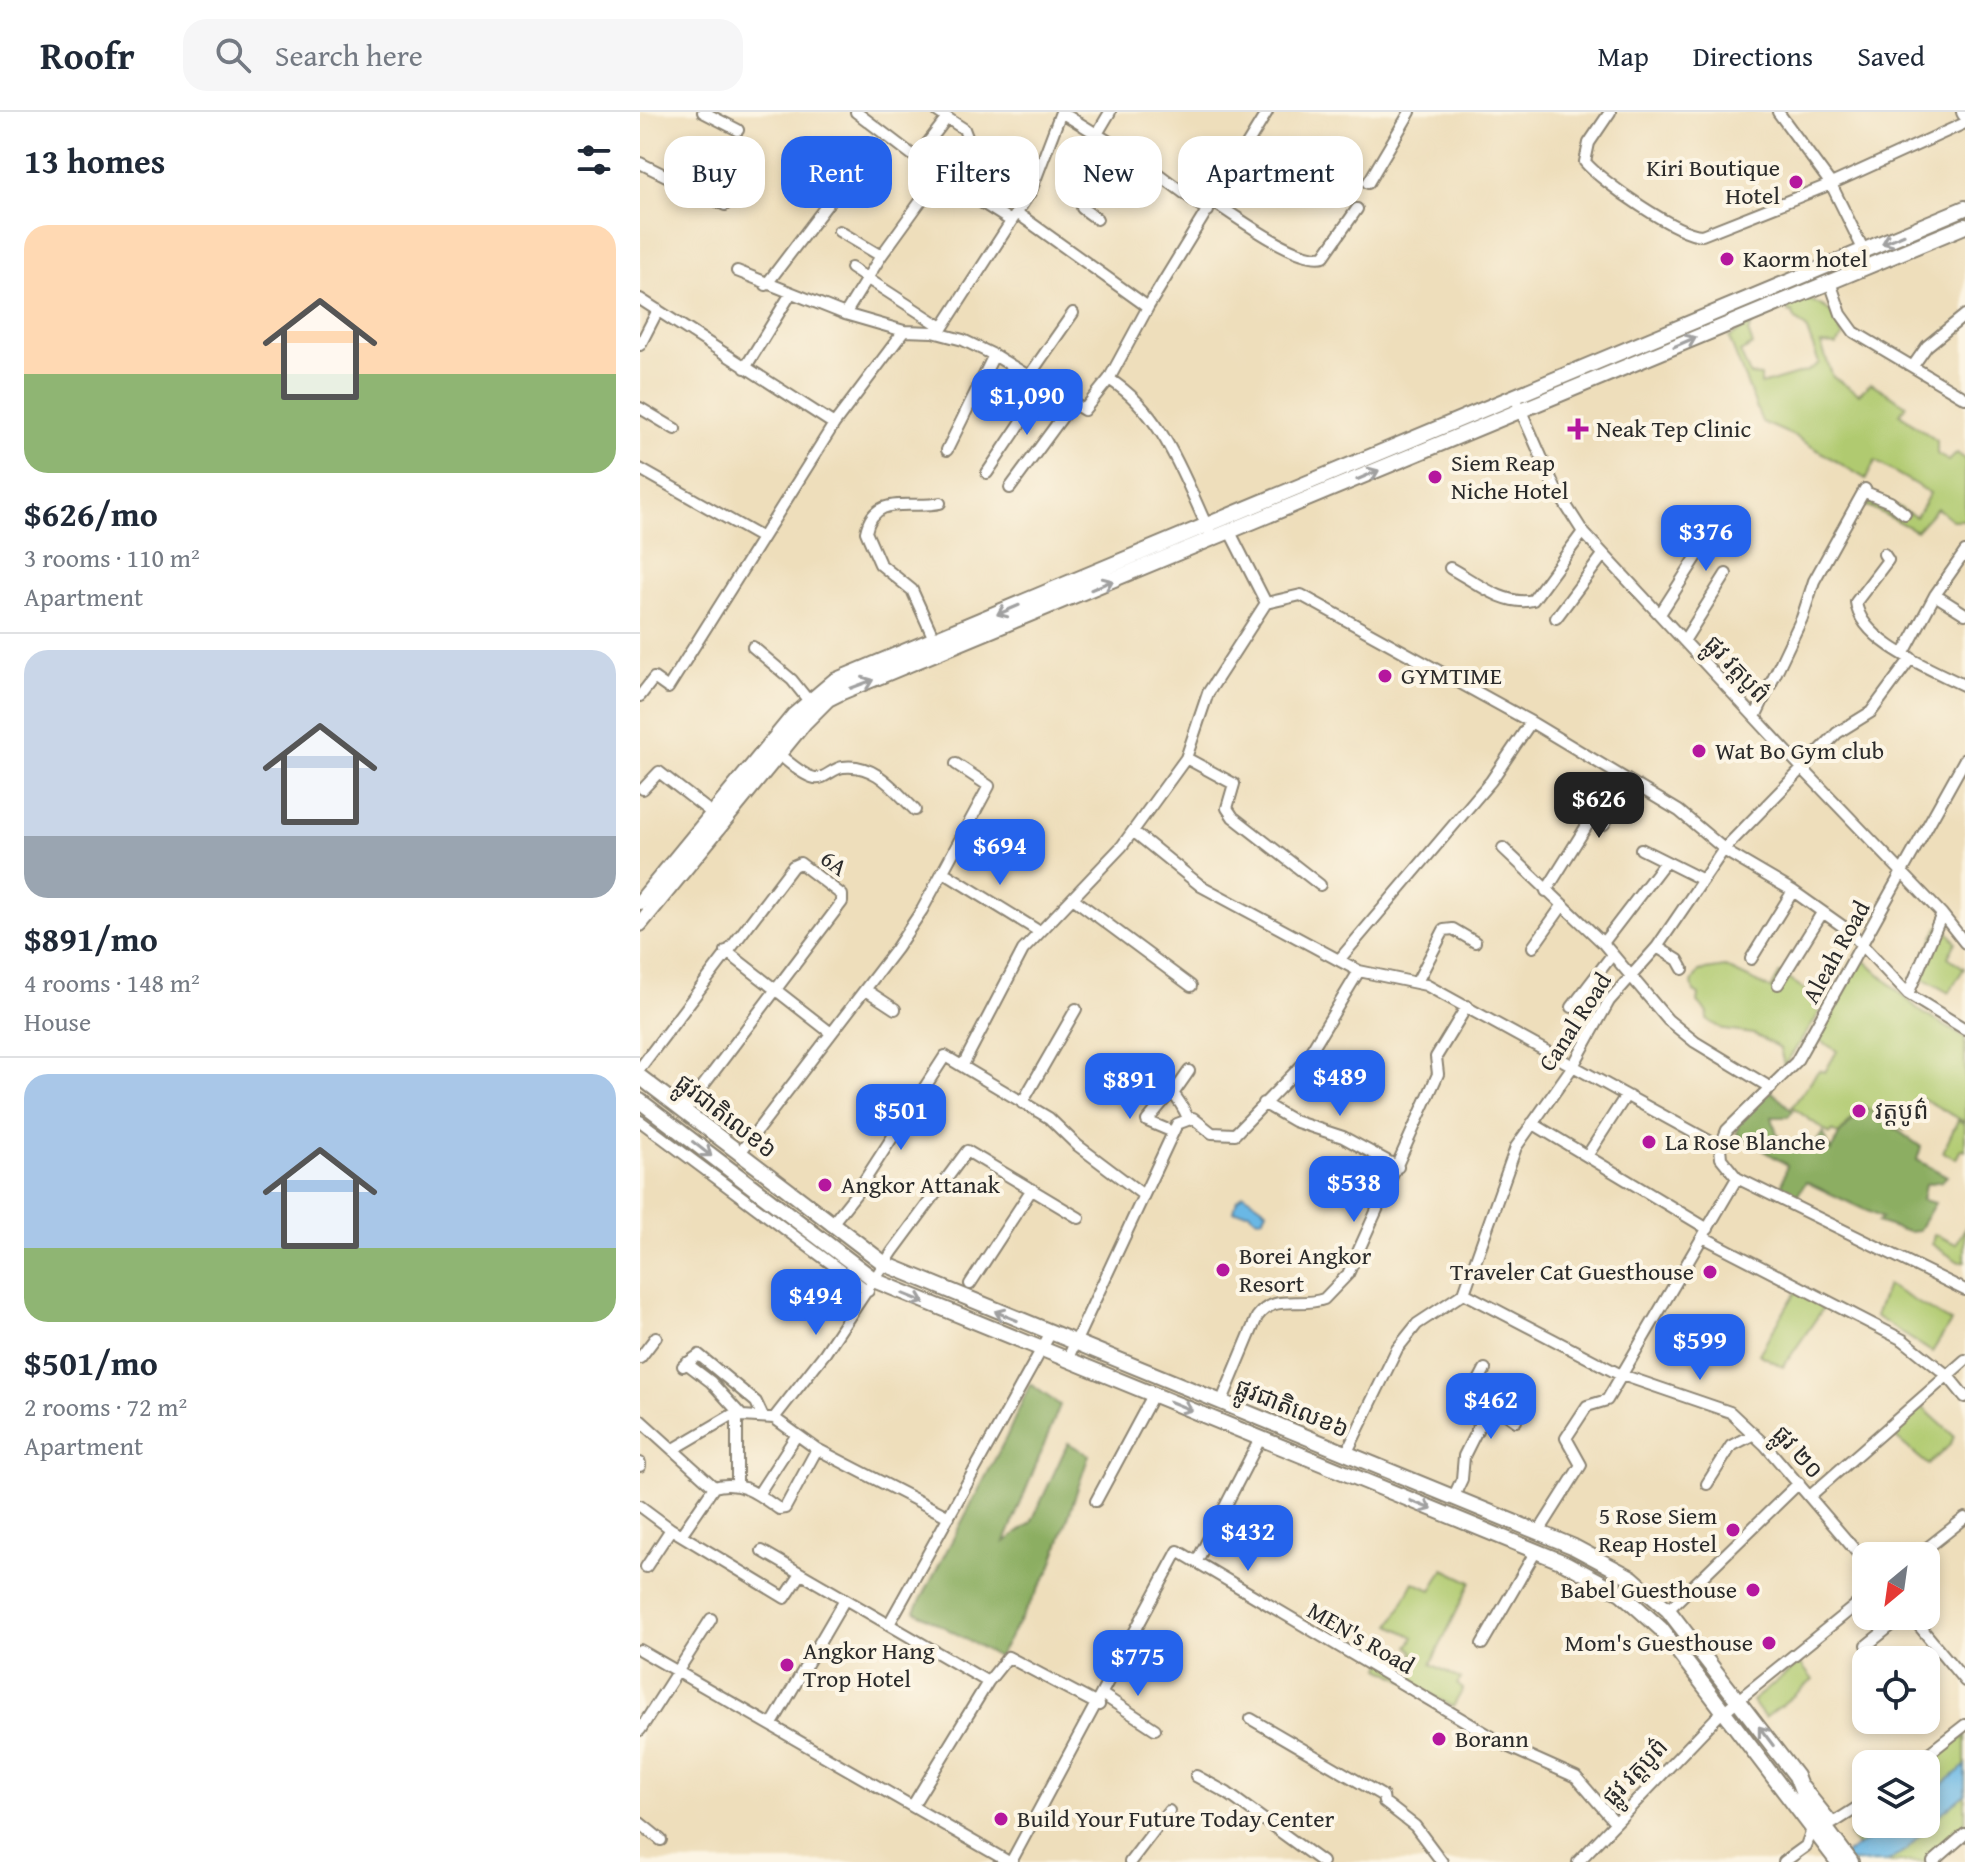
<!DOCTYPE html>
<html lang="en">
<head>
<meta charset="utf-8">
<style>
  body { margin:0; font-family:"Gentium Book Plus","Noto Sans Khmer",serif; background:#f6f6f7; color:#1f2937; height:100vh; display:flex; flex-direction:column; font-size:30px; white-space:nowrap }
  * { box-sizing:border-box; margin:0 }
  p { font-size:26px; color:#747a83 }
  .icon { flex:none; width:44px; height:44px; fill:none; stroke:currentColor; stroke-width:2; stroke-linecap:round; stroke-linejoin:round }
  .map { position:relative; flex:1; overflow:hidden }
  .sheet { display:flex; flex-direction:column; background:#fff; width:640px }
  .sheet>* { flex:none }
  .banner { position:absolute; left:24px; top:24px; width:760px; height:72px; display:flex; gap:16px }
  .needle { width:52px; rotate:209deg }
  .fabs { position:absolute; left:1212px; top:1430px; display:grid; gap:16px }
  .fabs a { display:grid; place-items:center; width:88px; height:88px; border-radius:16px; background:#fff; box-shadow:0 4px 12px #0003; font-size:40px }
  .price { position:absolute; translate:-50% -68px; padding:0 18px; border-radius:16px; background:#2563eb; color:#fff; font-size:26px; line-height:52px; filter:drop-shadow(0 2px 4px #0008) }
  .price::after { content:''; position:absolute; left:50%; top:48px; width:24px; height:18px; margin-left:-12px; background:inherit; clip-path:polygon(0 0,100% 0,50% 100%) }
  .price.selected { background:#222; color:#fff }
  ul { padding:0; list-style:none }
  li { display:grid; align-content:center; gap:16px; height:424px; padding:0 24px }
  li+li { border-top:2px solid #e0e1e3 }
  li span { display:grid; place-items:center; height:248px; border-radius:24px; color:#555 }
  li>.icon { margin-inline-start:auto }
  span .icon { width:144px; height:144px; fill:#fffc; stroke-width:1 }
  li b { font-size:34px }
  h2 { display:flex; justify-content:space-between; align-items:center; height:96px; padding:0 24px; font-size:34px }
  .pill { padding:0 28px; border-radius:24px; background:#fff; box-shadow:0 4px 12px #0003; font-size:28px; line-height:72px }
  .pill.selected { background:#2563eb; color:#fff }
  header { display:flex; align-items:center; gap:48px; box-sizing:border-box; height:112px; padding:0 40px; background:#fff; border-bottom:2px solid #e0e1e3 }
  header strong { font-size:38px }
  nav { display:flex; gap:44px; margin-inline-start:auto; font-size:28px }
  .search { width:560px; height:72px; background:#f6f6f7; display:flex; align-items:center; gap:20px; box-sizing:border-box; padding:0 28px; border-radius:24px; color:#747a83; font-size:30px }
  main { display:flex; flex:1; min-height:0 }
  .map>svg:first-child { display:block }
</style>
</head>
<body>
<header>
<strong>Roofr</strong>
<div class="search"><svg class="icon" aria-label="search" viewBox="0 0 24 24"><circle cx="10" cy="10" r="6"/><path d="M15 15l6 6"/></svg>Search here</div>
<nav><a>Map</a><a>Directions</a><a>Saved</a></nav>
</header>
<main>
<section class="sheet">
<h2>13 homes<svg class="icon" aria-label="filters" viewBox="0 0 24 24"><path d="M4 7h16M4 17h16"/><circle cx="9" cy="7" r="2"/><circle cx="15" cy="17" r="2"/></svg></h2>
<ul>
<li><span style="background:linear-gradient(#ffd9b3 60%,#8fb573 0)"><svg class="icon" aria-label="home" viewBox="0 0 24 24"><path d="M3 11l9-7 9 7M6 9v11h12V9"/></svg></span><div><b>$626/mo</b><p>3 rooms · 110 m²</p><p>Apartment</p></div></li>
<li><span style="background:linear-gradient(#c9d6e8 75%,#9aa5b1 0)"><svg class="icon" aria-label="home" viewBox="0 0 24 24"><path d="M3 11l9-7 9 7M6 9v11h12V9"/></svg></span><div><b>$891/mo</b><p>4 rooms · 148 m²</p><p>House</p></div></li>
<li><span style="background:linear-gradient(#a9c7e8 70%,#8fb573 0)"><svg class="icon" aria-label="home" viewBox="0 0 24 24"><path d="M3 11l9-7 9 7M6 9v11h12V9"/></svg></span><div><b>$501/mo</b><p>2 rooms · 72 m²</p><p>Apartment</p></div></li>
</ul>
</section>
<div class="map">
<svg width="1325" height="1750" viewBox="0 0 1325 1750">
  <rect width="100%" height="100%" fill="#fcf5e5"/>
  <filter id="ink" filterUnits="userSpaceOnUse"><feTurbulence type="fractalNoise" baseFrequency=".0125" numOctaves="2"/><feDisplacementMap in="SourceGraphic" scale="16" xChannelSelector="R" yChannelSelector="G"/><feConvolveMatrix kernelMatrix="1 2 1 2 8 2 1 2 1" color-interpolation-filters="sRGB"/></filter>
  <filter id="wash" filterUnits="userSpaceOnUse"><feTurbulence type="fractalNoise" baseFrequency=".006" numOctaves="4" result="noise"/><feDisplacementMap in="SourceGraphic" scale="32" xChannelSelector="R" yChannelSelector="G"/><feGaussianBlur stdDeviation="1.8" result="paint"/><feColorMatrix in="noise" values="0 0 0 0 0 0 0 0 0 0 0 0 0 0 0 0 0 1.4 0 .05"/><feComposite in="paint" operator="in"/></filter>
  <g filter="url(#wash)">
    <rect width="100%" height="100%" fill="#eedebb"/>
    <!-- green -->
    <path fill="#b0ca70" stroke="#6e7a4e" stroke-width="2" d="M1162 183C1189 201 1188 188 1203 225L1196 233 1181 232 1193 265 1219 282 1231 271 1266 293 1260 302 1297 329V342L1309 349 1317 341 1325 347V408H1312L1297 396 1276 419 1228 394 1219 395 1228 378 1276 405 1290 381 1235 349 1226 367 1154 324 1122 310 1089 226 1114 210 1108 220 1113 233 1100 240 1110 263 1121 264V273L1168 259 1179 251 1166 216 1156 208 1152 200 1149 201 1145 190Z
      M1304 814 1316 830 1308 845 1324 856 1309 881 1279 864 1298 815Z
      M1222 846 1280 899 1325 926V1010L1282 986 1264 1018 1222 994 1199 1023 1192 1019 1190 1022 1152 995 1179 958 1185 960 1197 939 1178 927Z
      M1085 855 1131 877 1140 861 1183 890 1177 905 1144 954 1140 936 1113 922 1085 918 1067 908 1068 901 1058 891 1059 883 1054 880 1052 871 1059 859Z
      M1318 1008 1325 1012V1039L1321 1037 1316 1047 1303 1040Z
      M1325 1116V1149L1319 1150 1292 1132 1294 1122 1316 1132Z
      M1247 1173 1311 1210 1292 1240 1235 1204Z
      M1157 1178 1184 1195 1143 1255 1119 1242Z
      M1280 1293 1314 1324 1311 1332 1288 1353 1249 1320Z
      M804 1457 831 1470 791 1552 821 1567 817 1572 823 1577 813 1595 741 1556 747 1539 764 1558 774 1540 769 1534 774 1525 751 1513 774 1470 791 1478Z
      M1160 1551 1173 1568 1125 1606 1112 1589Z
      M1325 1623V1654L1286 1686V1657Z
      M1325 1682V1718L1286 1750H1246L1266 1739 1293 1708Z
      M1226 1706V1712H1256L1218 1735 1209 1724Z"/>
    <!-- forest -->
    <path fill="#8cae62" stroke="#5c6c46" stroke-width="2" d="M1131 979 1153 999 1148 1005H1132L1137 1023 1154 1037 1158 1027 1171 1038 1183 1020 1191 1039 1199 1023 1225 995 1281 1035 1277 1048 1307 1064 1302 1069 1285 1072 1282 1088 1295 1091 1278 1119 1268 1120 1237 1110 1242 1106 1166 1070 1157 1084 1141 1077 1147 1053 1097 1022 1098 1012Z
      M390 1272 420 1293 365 1430 391 1411 428 1331 449 1343 411 1456 358 1545 275 1499 366 1326Z"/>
    <!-- water -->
    <path fill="#6bb8e5" stroke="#4b7288" stroke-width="2" d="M604 1082 627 1098 623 1106 617 1107 609 1100 594 1099 597 1087Z
      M1325 1654V1682L1293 1708 1266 1739 1246 1750H1192L1256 1712H1286V1686Z"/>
  </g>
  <g filter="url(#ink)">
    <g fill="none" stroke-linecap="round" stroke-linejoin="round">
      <defs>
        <path id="minor" d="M63 0 98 18
          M216 0 300 64 371 109
          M421 0 505 52 568 99
          M970 0 949 31 945 50C962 70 1036 122 1062 123L1191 72 1325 11
          M1138 0 1191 72 1224 139
          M457 22 470 0
          M276 46 307 6
          M0 51 85 93
          M728 71 770 0
          M573 90C598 105 657 151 684 144L717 97
          M377 101 508 195
          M457 107 442 96V92L476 34
          M199 119 241 144
          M211 156 302 215
          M97 159 205 202 264 219 293 220 323 228 354 243 444 298 469 267 508 195 627 0
          M1190 170 1201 202 1214 220 1325 286
          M126 173 212 60
          M0 187 194 312
          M205 202 241 144 327 25 324 17 298 0
          M299 221 391 79 421 0
          M0 233 18 198
          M1273 254 1287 234 1325 203
          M105 256 150 183
          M389 264 433 201
          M469 267C523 301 543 363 569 419
          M878 292 915 376 943 420 1161 655 1302 802 1325 831
          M0 296 35 317
          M307 338 354 243
          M0 357 122 426
          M347 361 405 275
          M370 376 431 293
          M1225 380 1250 390 1265 402
          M590 420 626 491
          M1244 442 1248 448 1216 490C1220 530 1294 558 1325 574
          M810 456C834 469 865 495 893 488L943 420
          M1295 483 1325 502
          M1020 502 1084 402
          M916 506 963 443
          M295 529 272 478 240 452 226 420C234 380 271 398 300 391
          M1044 529 1086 462
          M113 535 152 568 168 588
          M1264 541 1295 483 1325 440
          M0 584 14 566 28 576 194 312 264 219
          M1115 605 1162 506 1174 469 1225 377
          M138 642C148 649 163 664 175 666 184 668 193 656 203 655 236 651 255 679 275 698
          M546 646 594 672 587 696 593 705 680 773
          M1325 647 1156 950 1087 1018 1080 1035 1081 1046 1097 1066 1325 1178
          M3 677 19 660 73 702
          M493 719 561 774 719 859 786 873 1080 1035
          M863 736 963 831 1028 908 1055 930 1131 976
          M1001 737 1063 768
          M303 760 400 820
          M906 779 951 707 964 712 991 671
          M434 787 551 874
          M963 831 1025 750
          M893 835 922 794
          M1017 835 1038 848 1043 857
          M86 839 191 921
          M1111 847 1153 779
          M699 848 851 669 891 610
          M777 870 804 818 813 817 835 830
          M1138 872 1182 801
          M226 878 255 897
          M1268 882 1302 802
          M932 895 972 843
          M323 953 383 838 482 734 546 646 568 581 626 491 661 483 891 610 1039 699 1090 742 1153 779 1208 818 1268 882 1325 917
          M0 956 153 754 160 751 202 783V790L44 999
          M531 980 507 1009 533 1020
          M533 982 549 959
          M492 987 506 966C526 967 541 990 548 1006
          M382 991 436 897
          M623 991 654 1009 703 1025 758 1055
          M0 1009 228 1179
          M892 1011 1068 1117
          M99 1042 256 837 282 798 349 674 316 652
          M947 1044 985 985
          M191 1113 215 1083 305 944 409 1006 437 1033 502 1082
          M1063 1125 1263 1228 1307 1263 1325 1285
          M330 1172 392 1077
          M824 1181 979 1262 1090 1300 1125 1333 1226 1451
          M0 1246 16 1225
          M427 1248 537 1012 553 1006 572 1021 595 1022 663 952 719 859
          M46 1251 71 1270 102 1304 134 1306 177 1337 309 1405
          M43 1254 59 1243 116 1290 123 1305
          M581 1291 617 1205C634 1181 660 1196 684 1187L708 1162 798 962 796 945 827 894
          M843 1292 858 1296 876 1309
          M134 1306 185 1241 253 1139 327 1039 439 1106
          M0 1308 74 1375
          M34 1337 97 1300V1374
          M706 1342 757 1237 777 1212 824 1181 876 1035 933 954 969 889 1017 835 1084 737 1197 621 1231 600 1271 546
          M0 1351V1354
          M1067 1372 1091 1334 1114 1322
          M119 1381 156 1324
          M1170 1384 1325 1248
          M813 1386 822 1367 824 1344 845 1302 843 1292 833 1280 845 1257
          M456 1389 513 1283
          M0 1394 31 1417 6 1455
          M31 1417 145 1486 161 1462
          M898 1421 941 1353 926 1326 947 1294 967 1288 1097 1066
          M41 1423 74 1375C100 1367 119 1383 139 1397L145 1396 177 1337
          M122 1439 348 1570
          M1277 1444 1325 1406
          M557 1449 620 1327
          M1028 1498 1159 1371
          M1271 1504 1325 1569
          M249 1512 410 1222
          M842 1532 896 1439
          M1227 1533 1263 1504
          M0 1538 369 1750
          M463 1583 515 1617
          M611 1607 743 1684 744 1690 775 1714 802 1750
          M132 1612 205 1487
          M0 1618 71 1507
          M1275 1652 1325 1613
          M556 1664 587 1681 682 1750
          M1164 1675 1193 1711 1226 1690
          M273 1693 348 1570 368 1545 459 1593
          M0 1711 21 1728
          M371 1750 538 1439 869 1635 936 1665 975 1710
          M490 1750 529 1699
          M938 1750 1077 1605 1226 1485
          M1144 1750 1166 1734 1172 1717
          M1293 1750 1325 1722"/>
        <path id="major" d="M1324 0 1325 2
          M0 790 154 603 194 569 1325 96
          M0 812 164 611 188 587 202 580 1325 114
          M0 965 245 1152 932 1434 992 1466 1028 1498 1156 1664 1166 1690 1211 1750
          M0 989 236 1169 925 1451 981 1481 1021 1517 1198 1750"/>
      </defs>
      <!-- minor casing -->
      <use href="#minor" stroke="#8c8473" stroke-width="14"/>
      <!-- major casing -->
      <use href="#major" stroke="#8c8473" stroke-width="18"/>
      <!-- minor -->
      <use href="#minor" stroke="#fff" stroke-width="10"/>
      <!-- major -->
      <use href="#major" stroke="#fff" stroke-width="14"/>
    </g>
    <!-- one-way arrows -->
    <defs><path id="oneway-shaft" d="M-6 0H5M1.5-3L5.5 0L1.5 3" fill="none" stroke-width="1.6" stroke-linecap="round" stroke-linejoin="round" transform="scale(2)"/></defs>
    <g stroke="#a0a0a0">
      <use href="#oneway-shaft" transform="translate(1253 127) rotate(157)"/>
      <use href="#oneway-shaft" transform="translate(1045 230) rotate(-23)"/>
      <use href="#oneway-shaft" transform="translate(728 363) rotate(-23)"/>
      <use href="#oneway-shaft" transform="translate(462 473) rotate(-23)"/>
      <use href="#oneway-shaft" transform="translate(368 498) rotate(157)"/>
      <use href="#oneway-shaft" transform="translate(222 572) rotate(-21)"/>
      <use href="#oneway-shaft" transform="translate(62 1037) rotate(38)"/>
      <use href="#oneway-shaft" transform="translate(274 1186) rotate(22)"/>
      <use href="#oneway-shaft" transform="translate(366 1204) rotate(-158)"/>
      <use href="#oneway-shaft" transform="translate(541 1294) rotate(22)"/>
      <use href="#oneway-shaft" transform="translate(781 1393) rotate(22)"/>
      <use href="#oneway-shaft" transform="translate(1126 1624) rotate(-127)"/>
    </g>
  </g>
  <!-- markers -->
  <g fill="#b5179e" stroke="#fcf5e5" stroke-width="3">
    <circle cx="1156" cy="70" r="8"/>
    <circle cx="1087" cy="147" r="8"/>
    <path d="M934 305h8v8h8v8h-8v8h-8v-8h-8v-8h8z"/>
    <circle cx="795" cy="365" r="8"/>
    <circle cx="745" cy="564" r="8"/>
    <circle cx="1059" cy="639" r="8"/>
    <circle cx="1219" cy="999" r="8"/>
    <circle cx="1009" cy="1030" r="8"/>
    <circle cx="185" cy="1073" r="8"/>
    <circle cx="583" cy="1158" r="8"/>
    <circle cx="1070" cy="1160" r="8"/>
    <circle cx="1093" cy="1418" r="8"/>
    <circle cx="1113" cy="1478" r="8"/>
    <circle cx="1129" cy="1531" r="8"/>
    <circle cx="147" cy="1553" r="8"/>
    <circle cx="799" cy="1627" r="8"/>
    <circle cx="361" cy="1707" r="8"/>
  </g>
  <g text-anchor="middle" stroke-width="8" stroke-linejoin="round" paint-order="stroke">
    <!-- poi labels -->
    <g font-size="24" fill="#2b2b2b" stroke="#fcf5e5" text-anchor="start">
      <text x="1140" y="64" text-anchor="end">Kiri Boutique<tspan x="1140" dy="28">Hotel</tspan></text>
      <text x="1103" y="155">Kaorm hotel</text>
      <text x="956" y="325">Neak Tep Clinic</text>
      <text x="811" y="359">Siem Reap<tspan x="811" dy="28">Niche Hotel</tspan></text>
      <text x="761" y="572">GYMTIME</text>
      <text x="1075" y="647">Wat Bo Gym club</text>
      <text x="1235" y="1007">វត្តបូព៌</text>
      <text x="1025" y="1038">La Rose Blanche</text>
      <text x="201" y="1081">Angkor Attanak</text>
      <text x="599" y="1152">Borei Angkor<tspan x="599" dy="28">Resort</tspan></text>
      <text x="1054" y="1168" text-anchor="end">Traveler Cat Guesthouse</text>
      <text x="1077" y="1412" text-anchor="end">5 Rose Siem<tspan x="1077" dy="28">Reap Hostel</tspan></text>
      <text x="1097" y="1486" text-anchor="end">Babel Guesthouse</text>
      <text x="1113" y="1539" text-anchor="end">Mom's Guesthouse</text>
      <text x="163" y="1547">Angkor Hang<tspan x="163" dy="28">Trop Hotel</tspan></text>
      <text x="815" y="1635">Borann</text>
      <text x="377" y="1715">Build Your Future Today Center</text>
    </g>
    <!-- street labels -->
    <g font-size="24" fill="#2b2b2b" stroke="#fcf5e5">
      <text transform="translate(1097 557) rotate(47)" y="8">ផ្លូវ វត្តបូព៌</text>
      <text transform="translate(194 751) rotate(36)" y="8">6A</text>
      <text transform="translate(1196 840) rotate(-61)" y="8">Aleah Road</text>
      <text transform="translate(935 910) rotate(-57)" y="8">Canal Road</text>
      <text transform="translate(86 1004) rotate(38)" y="8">ផ្លូវជាតិលេខ៦</text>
      <text transform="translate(652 1296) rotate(22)" y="8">ផ្លូវជាតិលេខ៦</text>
      <text transform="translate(1158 1340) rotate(48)" y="8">ផ្លូវ ២០</text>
      <text transform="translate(721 1526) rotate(30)" y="8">MEN's Road</text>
      <text transform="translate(995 1660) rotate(-46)" y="8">ផ្លូវ វត្តបូព៌</text>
    </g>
  </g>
</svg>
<div class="fabs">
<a><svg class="needle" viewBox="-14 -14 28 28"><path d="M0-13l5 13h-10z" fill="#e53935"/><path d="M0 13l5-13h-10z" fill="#747a83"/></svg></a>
<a><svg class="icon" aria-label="locate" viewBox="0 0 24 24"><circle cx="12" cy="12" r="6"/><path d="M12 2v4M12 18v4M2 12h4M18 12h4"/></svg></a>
<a><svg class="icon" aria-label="layers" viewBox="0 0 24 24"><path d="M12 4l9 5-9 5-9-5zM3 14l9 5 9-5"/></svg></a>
</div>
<b class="price" style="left:387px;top:325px">$1,090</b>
<b class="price" style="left:1066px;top:461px">$376</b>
<b class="price selected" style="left:959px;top:728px">$626</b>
<b class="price" style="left:360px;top:775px">$694</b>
<b class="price" style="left:700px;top:1006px">$489</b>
<b class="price" style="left:490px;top:1009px">$891</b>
<b class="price" style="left:261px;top:1040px">$501</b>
<b class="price" style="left:714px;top:1112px">$538</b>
<b class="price" style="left:176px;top:1225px">$494</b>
<b class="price" style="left:1060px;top:1270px">$599</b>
<b class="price" style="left:851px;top:1329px">$462</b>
<b class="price" style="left:608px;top:1461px">$432</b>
<b class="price" style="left:498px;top:1586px">$775</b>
<div class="banner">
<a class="pill">Buy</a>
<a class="pill selected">Rent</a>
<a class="pill">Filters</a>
<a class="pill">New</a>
<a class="pill">Apartment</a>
</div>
</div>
</main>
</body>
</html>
